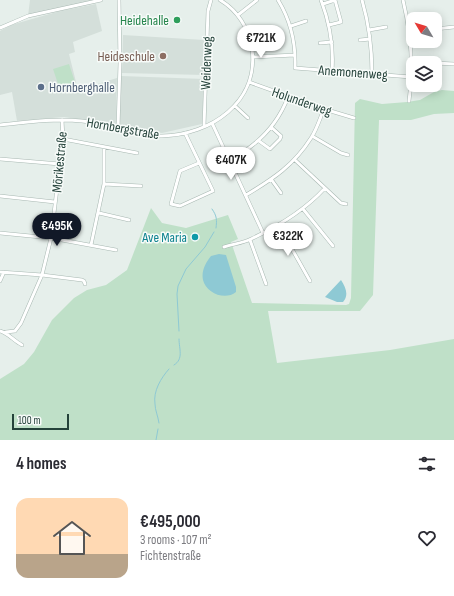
<!DOCTYPE html>
<html lang="en">
<head>
<meta charset="utf-8">
<style>
  body { margin:0; font-family:"Sofia Sans Condensed",sans-serif; background:#f2f2f3; color:#2b2b33; height:100vh; display:flex; flex-direction:column; font-size:15px; white-space:nowrap }
  * { box-sizing:border-box; margin:0 }
  p { font-size:13px; color:#7c7c81 }
  .icon { flex:none; width:22px; height:22px; fill:none; stroke:currentColor; stroke-width:2; stroke-linecap:round; stroke-linejoin:round }
  .map { position:relative; height:440px; overflow:hidden }
  .details { display:flex; flex-direction:column; background:#fff; flex:1 }
  .details>* { flex:none }
  .needle { width:26px; rotate:308deg }
  .buttons { position:absolute; left:406px; top:12px; display:grid; gap:8px }
  .buttons a { display:grid; place-items:center; width:36px; height:36px; border-radius:8px; background:#fff; box-shadow:0 2px 10px #0003; font-size:20px }
  .scale { position:absolute; left:12px; bottom:10px; width:57px; box-sizing:border-box; padding-left:4px; border:2px solid #24423a; border-top:0; font-size:11px; line-height:14px; white-space:nowrap; color:#24423a; -webkit-text-stroke:3px #f7fbf9; paint-order:stroke }
  .price { position:absolute; translate:-50% -34px; padding:0 9px; border-radius:14px; background:#fff; color:#222; font-size:13px; line-height:26px; filter:drop-shadow(0 1px 2px #0008) }
  .price::after { content:''; position:absolute; left:50%; top:24px; width:12px; height:9px; margin-left:-6px; background:inherit; clip-path:polygon(0 0,100% 0,50% 100%) }
  .price.selected { background:#111827; color:#fff }
  ul { padding:0; list-style:none }
  li { display:flex; align-items:center; gap:12px; height:100px; padding:0 16px }
  li span { display:grid; place-items:center; flex:none; width:112px; height:80px; border-radius:12px; color:#555 }
  li>.icon { margin-inline-start:auto }
  span .icon { width:48px; height:48px; fill:#fffc; stroke-width:1 }
  li b { font-size:17px }
  h2 { display:flex; justify-content:space-between; align-items:center; height:48px; padding:0 16px; font-size:17px }
  .map>svg:first-child { display:block }
</style>
</head>
<body>
<div class="map">
<svg width="454" height="440" viewBox="0 0 454 440">
  <rect width="100%" height="100%" fill="#e6efeb"/>
  <!-- built -->
  <path fill="#d4dfda" d="M30 0H101L28 16Z
    M96 4 102 31 73 42 75 52 69 54 78 90 117 78 116 125 64 117 17 121 12 92 0 95V31L11 25 60 11Z
    M123 35 204 40V75L122 73Z
    M121 76 204 79 202 124 162 133 120 126Z"/>
  <!-- green -->
  <path fill="#bfe0c8" d="M69 64 77 88 61 93 53 69Z
    M442 90 454 91V113L434 114 411 120H379L373 295 360 311H268L277 363 390 350 454 339V440H0V379L24 364 34 352 52 320 74 298 87 290 106 285 127 270 151 208 162 223 186 228 228 215 238 239 231 242 252 303 346 305 349 304 351 298 355 103 360 99 382 104 407 102 420 100 434 92Z"/>
  <!-- water -->
  <path fill="#8ec9d4" d="M219 254 226 255 236 287V292C225 301 206 293 203 280 201 271 206 262 211 256Z
    M341 280C346 288 349 295 343 302H337L325 297Z"/>
  <g fill="none" stroke-linecap="round" stroke-linejoin="round">
    <!-- stream -->
    <path stroke="#8ec9d4" stroke-width="1" d="M212 209C217 216 217 220 216 228
      M179 331 177 294 178 286 186 269 205 247 214 232
      M174 365C184 359 179 349 179 339
      M159 423C158 416 155 410 155 404 153 391 161 378 169 369
      M156 440 158 429"/>
    <defs>
      <path id="street" d="M278 0C291 21 296 43 295 68L411 77
        M321 0C330 24 334 46 332 71
        M362 0C369 24 372 49 372 74
        M403 0C411 34 414 67 409 101
        M323 4 335 0 341 22 329 25
        M238 15 257 0
        M291 26 306 21
        M0 28 28 16 101 0
        M435 29 454 27
        M369 30 386 27
        M248 35 265 29
        M360 40 370 39
        M320 43 332 42
        M253 57 295 55
        M412 63H425
        M435 63 454 64
        M249 82 324 109 354 118
        M235 106 248 118
        M212 123 263 233
        M0 125C27 122 55 118 82 121 102 123 121 129 141 133 148 134 155 136 162 136 211 135 259 102 252 49 249 28 237 10 220 0
        M204 126 208 11 211 0
        M118 128 120 63 119 0
        M185 133 213 191 180 206 171 204 180 171 199 163
        M312 136 341 153 348 155
        M63 139 137 153
        M259 141 270 149 280 139 281 136 271 127
        M0 159 60 164
        M229 160C257 146 277 126 288 97
        M295 160 341 203 346 204
        M271 179 281 193
        M104 184 141 186
        M246 195C273 179 294 165 311 138 317 129 320 118 324 109
        M0 196 55 202
        M303 209 333 246
        M99 213 129 220
        M279 226 310 281
        M0 233 51 238 116 250
        M250 240 266 284
        M91 245 104 184V147
        M224 247C233 244 243 243 251 239 279 226 304 211 325 188
        M0 272 42 275 82 280 84 281 85 284
        M0 281 4 272
        M0 331C8 333 14 341 22 345
        M6 332 15 331 21 323 42 275 51 238 63 139 62 120"/>
    </defs>
    <!-- street casing -->
    <use href="#street" stroke="#a8b8b2" stroke-width="4"/>
    <!-- street -->
    <use href="#street" stroke="#fff" stroke-width="3"/>
  </g>
  <!-- markers -->
  <circle fill="#2e9e5b" stroke="#f7fbf9" stroke-width="1.5" cx="177" cy="20" r="4"/>
  <circle fill="#8d6e63" stroke="#f7fbf9" stroke-width="1.5" cx="163" cy="56" r="4"/>
  <circle fill="#5c6f8a" stroke="#f7fbf9" stroke-width="1.5" cx="41" cy="87" r="4"/>
  <circle fill="#0f9aa8" stroke="#f7fbf9" stroke-width="1.5" cx="195" cy="237" r="4"/>
  <g text-anchor="middle" stroke-width="3" stroke-linejoin="round" paint-order="stroke">
    <!-- leisure labels -->
    <g font-size="14" fill="#27864d" stroke="#f7fbf9" text-anchor="end">
      <text x="169" y="25">Heidehalle</text>
    </g>
    <!-- education labels -->
    <g font-size="14" fill="#785e54" stroke="#f7fbf9" text-anchor="end">
      <text x="155" y="61">Heideschule</text>
    </g>
    <!-- street labels -->
    <g font-size="14" fill="#24423a" stroke="#f7fbf9">
      <text transform="translate(206 63) rotate(-88)" y="5">Weidenweg</text>
      <text transform="translate(353 72) rotate(4)" y="5">Anemonenweg</text>
      <text transform="translate(302 101) rotate(19)" y="5">Holunderweg</text>
      <text transform="translate(123 128) rotate(10)" y="5">Hornbergstraße</text>
      <text transform="translate(59 162) rotate(-85)" y="5">Mörikestraße</text>
    </g>
    <!-- service labels -->
    <g font-size="14" fill="#4e5e75" stroke="#f7fbf9" text-anchor="start">
      <text x="49" y="92">Hornberghalle</text>
    </g>
    <!-- culture labels -->
    <g font-size="14" fill="#0d838f" stroke="#f7fbf9" text-anchor="end">
      <text x="187" y="242">Ave Maria</text>
    </g>
  </g>
</svg>
<div class="buttons">
<a><svg class="needle" viewBox="-14 -14 28 28"><path d="M0-13l5 13h-10z" fill="#e53935"/><path d="M0 13l5-13h-10z" fill="#7c7c81"/></svg></a>
<a><svg class="icon" aria-label="layers" viewBox="0 0 24 24"><path d="M12 4l9 5-9 5-9-5zM3 14l9 5 9-5"/></svg></a>
</div>
<div class="scale">100 m</div>
<b class="price" style="left:261px;top:59px">€721K</b>
<b class="price" style="left:231px;top:181px">€407K</b>
<b class="price selected" style="left:57px;top:247px">€495K</b>
<b class="price" style="left:288px;top:257px">€322K</b>
</div>
<section class="details">
<h2>4 homes<svg class="icon" aria-label="filters" viewBox="0 0 24 24"><path d="M4 7h16M4 17h16"/><circle cx="9" cy="7" r="2"/><circle cx="15" cy="17" r="2"/></svg></h2>
<ul>
<li><span style="background:linear-gradient(#ffd9b3 70%,#b9a48a 0)"><svg class="icon" aria-label="home" viewBox="0 0 24 24"><path d="M3 11l9-7 9 7M6 9v11h12V9"/></svg></span><div><b>€495,000</b><p>3 rooms · 107 m²</p><p>Fichtenstraße</p></div><svg class="icon" aria-label="heart" viewBox="0 0 24 24"><path d="M12 20l-8-8c-3-5 5-10 8-4 3-6 11-1 8 4z"/></svg></li>
</ul>
</section>
</body>
</html>
